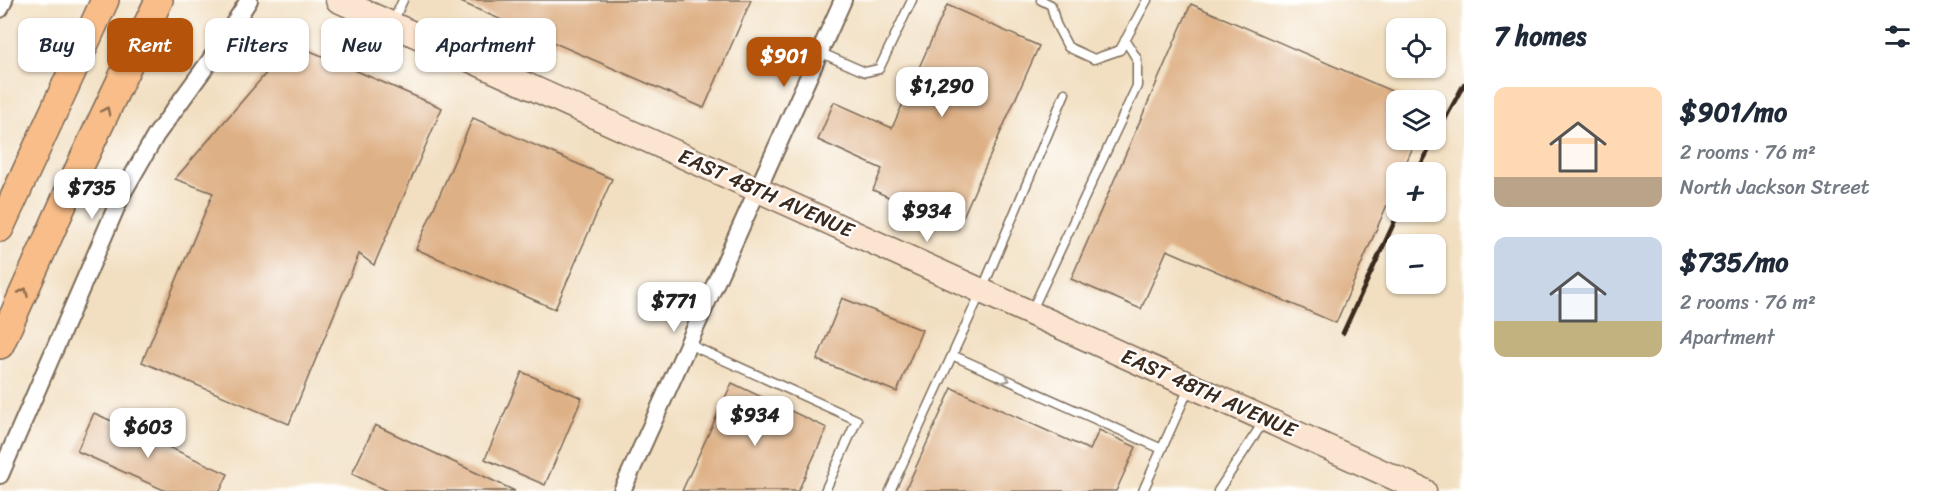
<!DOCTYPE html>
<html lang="en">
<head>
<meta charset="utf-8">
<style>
  body { margin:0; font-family:Sriracha,sans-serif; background:#f2f2f3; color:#1f2937; height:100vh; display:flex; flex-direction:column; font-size:22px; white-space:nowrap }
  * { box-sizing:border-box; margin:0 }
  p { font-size:20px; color:#747a83 }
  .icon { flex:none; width:33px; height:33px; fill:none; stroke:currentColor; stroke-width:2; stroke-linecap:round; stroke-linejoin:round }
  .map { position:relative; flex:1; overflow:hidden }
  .sheet { display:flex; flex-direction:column; background:#fff; width:480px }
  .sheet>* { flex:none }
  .banner { position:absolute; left:18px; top:18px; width:570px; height:54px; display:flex; gap:12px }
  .controls { position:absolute; left:1386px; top:18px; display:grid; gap:12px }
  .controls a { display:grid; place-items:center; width:60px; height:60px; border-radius:12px; background:#fff; box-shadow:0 2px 4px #0004; font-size:30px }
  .price { position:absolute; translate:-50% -51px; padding:0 14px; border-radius:12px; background:#fff; color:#222; font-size:20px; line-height:39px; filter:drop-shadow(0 2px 3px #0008) }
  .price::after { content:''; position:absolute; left:50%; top:36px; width:18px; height:14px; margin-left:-9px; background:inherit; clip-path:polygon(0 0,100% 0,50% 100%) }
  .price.active { background:#b45309; color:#fff }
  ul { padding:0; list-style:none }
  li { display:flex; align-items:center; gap:18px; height:150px; padding:0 30px }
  li span { display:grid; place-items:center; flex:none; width:168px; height:120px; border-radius:12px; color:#555 }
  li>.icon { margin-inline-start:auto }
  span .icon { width:72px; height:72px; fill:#fffc; stroke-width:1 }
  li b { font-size:26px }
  h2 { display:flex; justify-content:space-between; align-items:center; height:72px; padding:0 30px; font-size:26px }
  .pill { padding:0 21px; border-radius:12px; background:#fff; box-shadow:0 2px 4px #0004; font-size:21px; line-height:54px }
  .pill.active { background:#b45309; color:#fff }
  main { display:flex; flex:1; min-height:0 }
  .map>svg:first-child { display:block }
</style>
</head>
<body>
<main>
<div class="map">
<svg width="1464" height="491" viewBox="0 0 1464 491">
  <rect width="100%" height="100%" fill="#fff"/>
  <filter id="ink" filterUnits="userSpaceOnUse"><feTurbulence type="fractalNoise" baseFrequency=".0167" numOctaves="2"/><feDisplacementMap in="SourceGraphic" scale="12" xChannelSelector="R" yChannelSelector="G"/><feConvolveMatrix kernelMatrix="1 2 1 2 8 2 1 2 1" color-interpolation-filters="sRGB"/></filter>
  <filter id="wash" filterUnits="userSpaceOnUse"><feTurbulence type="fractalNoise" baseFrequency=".008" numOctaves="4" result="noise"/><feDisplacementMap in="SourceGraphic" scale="24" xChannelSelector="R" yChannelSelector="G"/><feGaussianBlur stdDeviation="1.35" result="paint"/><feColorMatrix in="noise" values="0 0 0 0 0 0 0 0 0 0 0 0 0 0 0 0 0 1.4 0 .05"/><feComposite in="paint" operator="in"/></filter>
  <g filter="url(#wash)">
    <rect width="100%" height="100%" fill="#f2dfc1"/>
    <g id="blocks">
      <!-- building -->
      <path fill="#deb085" d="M456 0H751L704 108Z
        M1191 4 1412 100H1396V140H1416L1402 172H1396V184L1336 323 1167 250 1141 309 1071 279Z
        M947 5 1039 46 958 228 873 190 882 169 818 140 834 102 892 128Z
        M292 43 442 108 374 265 359 254 289 424 142 362 213 193 175 179Z
        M473 118 612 179 555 309 416 249Z
        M842 298 922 330 897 392 817 360Z
        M522 372 582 398 545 485 485 459Z
        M732 383 827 428 798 491H682Z
        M952 388 1090 450 1099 430 1136 447 1116 491H905Z
        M94 413 228 474 220 491H166L77 451Z
        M375 425 515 491H387L352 474Z"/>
    </g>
  </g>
  <g filter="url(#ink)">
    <use href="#blocks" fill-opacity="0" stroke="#7b6957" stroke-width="1.5"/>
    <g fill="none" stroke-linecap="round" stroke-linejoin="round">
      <defs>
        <path id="lane" d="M1041 0 1051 5 1056 24 1068 47 1094 59 1120 50 1147 0
          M392 24 403 0
          M819 52 865 72 879 69 912 0
          M1031 312 1137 86V59L1125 40
          M688 344 857 420 825 491
          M952 355 1162 449
          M890 491 982 290 1065 93
          M1143 491 1189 388
          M1218 491 1264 421"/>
        <path id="street" d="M0 9 4 0
          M0 475 122 194 156 135 209 62 249 0
          M622 491 843 0"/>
        <path id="secondary" d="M338 0 1424 491"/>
        <path id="primary" d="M0 228 105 0
          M0 345 81 164 159 0"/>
      </defs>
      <!-- lane casing -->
      <use href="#lane" stroke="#7b6957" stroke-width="11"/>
      <!-- street casing -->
      <use href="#street" stroke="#7b6957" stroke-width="20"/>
      <!-- secondary casing -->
      <use href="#secondary" stroke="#7b6957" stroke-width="27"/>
      <!-- primary casing -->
      <use href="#primary" stroke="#7b6957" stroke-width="30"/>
      <!-- lane -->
      <use href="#lane" stroke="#fff" stroke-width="8"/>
      <!-- street -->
      <use href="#street" stroke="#fff" stroke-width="16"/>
      <!-- secondary -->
      <use href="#secondary" stroke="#fce5d0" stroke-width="24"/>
      <!-- primary -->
      <use href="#primary" stroke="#f8bd89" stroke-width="27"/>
      <!-- rail -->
      <path stroke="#3b2a1e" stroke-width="4.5" d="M1436 136 1464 84
        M1417 172 1434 140
        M1343 333 1399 212"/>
    </g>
    <!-- one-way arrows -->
    <defs><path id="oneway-chevron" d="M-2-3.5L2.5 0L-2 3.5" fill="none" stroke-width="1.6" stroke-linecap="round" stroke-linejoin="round" transform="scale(1.5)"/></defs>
    <g stroke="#906c4e">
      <use href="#oneway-chevron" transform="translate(106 111) rotate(-65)"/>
      <use href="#oneway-chevron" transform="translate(24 292) rotate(-66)"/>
    </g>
    <use stroke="#a79f9a" href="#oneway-chevron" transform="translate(1006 379) rotate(24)"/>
  </g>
  <g text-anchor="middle" stroke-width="4.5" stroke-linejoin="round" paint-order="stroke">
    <!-- street labels -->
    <g font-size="21" fill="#3b2a1e" stroke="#fff">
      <text transform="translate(766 193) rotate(24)" y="7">EAST 48TH AVENUE</text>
      <text transform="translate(1209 393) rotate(24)" y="7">EAST 48TH AVENUE</text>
    </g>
  </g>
</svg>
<div class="controls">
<a><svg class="icon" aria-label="locate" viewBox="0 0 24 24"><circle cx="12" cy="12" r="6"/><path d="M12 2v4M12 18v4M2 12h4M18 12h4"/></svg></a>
<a><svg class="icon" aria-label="layers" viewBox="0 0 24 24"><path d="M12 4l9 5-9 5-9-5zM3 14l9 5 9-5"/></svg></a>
<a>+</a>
<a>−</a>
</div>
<b class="price active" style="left:784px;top:88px">$901</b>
<b class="price" style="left:942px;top:118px">$1,290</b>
<b class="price" style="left:92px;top:220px">$735</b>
<b class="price" style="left:927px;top:243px">$934</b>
<b class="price" style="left:674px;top:333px">$771</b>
<b class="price" style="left:755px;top:447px">$934</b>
<b class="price" style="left:148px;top:459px">$603</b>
<div class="banner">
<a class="pill">Buy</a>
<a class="pill active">Rent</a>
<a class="pill">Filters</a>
<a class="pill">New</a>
<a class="pill">Apartment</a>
</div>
</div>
<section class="sheet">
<h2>7 homes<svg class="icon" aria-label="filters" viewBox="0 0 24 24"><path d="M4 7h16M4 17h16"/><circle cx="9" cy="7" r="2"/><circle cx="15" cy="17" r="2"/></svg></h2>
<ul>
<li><span style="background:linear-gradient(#ffd9b3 75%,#b9a48a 0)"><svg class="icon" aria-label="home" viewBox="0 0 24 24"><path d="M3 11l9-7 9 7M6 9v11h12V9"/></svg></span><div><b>$901/mo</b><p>2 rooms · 76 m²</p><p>North Jackson Street</p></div></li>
<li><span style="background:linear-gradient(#c9d6e8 70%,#c2b280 0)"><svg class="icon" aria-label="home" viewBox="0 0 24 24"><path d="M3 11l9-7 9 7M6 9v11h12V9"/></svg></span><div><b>$735/mo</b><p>2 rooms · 76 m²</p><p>Apartment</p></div></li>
</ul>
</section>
</main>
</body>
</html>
